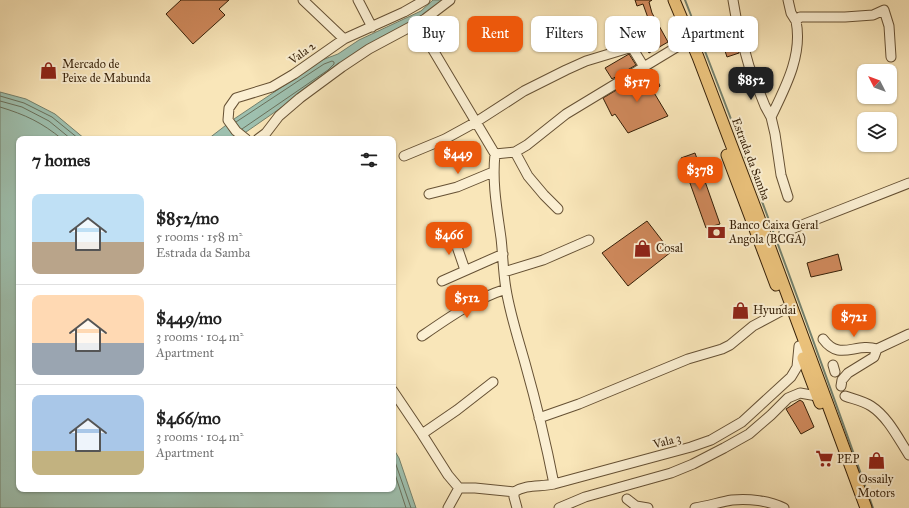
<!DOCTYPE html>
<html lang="en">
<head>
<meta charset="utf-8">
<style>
  body { margin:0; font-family:"IM FELL Great Primer",serif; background:#f6f6f6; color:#222; height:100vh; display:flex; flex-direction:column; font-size:15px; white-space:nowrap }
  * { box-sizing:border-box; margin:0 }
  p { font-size:13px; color:#767676 }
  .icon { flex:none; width:22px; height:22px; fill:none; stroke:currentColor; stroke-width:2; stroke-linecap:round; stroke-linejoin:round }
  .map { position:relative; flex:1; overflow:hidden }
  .sheet { position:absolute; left:16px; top:136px; width:380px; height:356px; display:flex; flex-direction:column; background:#fff; border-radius:8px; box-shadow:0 1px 3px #0004 }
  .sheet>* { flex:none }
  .hud { position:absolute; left:408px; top:16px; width:380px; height:36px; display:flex; gap:8px }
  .needle { width:26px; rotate:312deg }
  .buttons { position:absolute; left:857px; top:64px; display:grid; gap:8px }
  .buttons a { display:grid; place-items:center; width:40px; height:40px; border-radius:8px; background:#fff; box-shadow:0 1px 3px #0004; font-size:20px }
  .price { position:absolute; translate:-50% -34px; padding:0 9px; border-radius:8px; background:#ea580c; color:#fff; font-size:13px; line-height:26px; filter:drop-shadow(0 1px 2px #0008) }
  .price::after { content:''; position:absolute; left:50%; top:24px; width:12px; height:9px; margin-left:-6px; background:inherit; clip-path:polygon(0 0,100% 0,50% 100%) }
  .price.active { background:#222; color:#fff }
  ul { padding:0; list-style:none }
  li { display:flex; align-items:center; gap:12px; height:100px; padding:0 16px }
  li+li { border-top:1px solid #e0e0e0 }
  li span { display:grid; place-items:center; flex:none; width:112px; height:80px; border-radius:8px; color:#555 }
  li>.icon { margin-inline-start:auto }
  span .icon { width:48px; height:48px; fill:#fffc; stroke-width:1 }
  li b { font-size:17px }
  h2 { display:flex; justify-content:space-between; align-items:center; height:48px; padding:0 16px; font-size:17px }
  .chip { padding:0 14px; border-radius:8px; background:#fff; box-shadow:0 1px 3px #0004; font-size:14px; line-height:36px }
  .chip.active { background:#ea580c; color:#fff }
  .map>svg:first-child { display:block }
</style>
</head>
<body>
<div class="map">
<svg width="909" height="508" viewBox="0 0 909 508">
  <rect width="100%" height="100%" fill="#f9e6b9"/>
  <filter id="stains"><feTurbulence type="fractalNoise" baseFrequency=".005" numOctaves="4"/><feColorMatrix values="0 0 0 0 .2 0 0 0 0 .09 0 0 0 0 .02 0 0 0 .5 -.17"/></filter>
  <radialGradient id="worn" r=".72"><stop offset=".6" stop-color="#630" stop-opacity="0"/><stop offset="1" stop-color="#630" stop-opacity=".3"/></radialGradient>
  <!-- water -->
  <path fill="#9ec0af" stroke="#74806c" d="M433 0H448L426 17 343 61 331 73 236 139H208L234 119 322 60 338 54 359 40 421 11Z
    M0 92 26 99 55 114 85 139H19V489H393V448L399 458 416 508H0Z"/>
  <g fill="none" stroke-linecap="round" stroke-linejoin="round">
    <!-- shore -->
    <path stroke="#6a705b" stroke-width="1" d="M0 96 24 103 52 117 79 139
      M0 101 22 107 49 121 71 139
      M0 107C26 115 41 122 62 139
      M236 122 324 64 332 61 334 62V64L328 70 242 129
      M393 456 411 508
      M393 468 406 508"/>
    <!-- stream -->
    <path stroke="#74806c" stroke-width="2" d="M685 0C751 168 813 338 873 508"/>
  </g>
  <!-- building -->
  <path fill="#cf895c" stroke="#351f07" d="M181 0H229L219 9 225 15 193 44 166 14Z
    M635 0H652L649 2 652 13 668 42 649 53 634 25 648 18 643 4 637 6Z
    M735 40 739 53 727 57 723 45Z
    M629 54 636 65 612 79 605 68Z
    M652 69 660 86 653 91 668 116 628 133 615 114 612 116 603 98Z
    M695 153 720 224 706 228 681 158Z
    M647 221 671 252 628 286 602 253Z
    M838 254 842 270 811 277 807 263Z
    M800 400 803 402 814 427 801 434 786 409Z"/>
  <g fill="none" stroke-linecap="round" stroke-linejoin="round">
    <defs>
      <path id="minor" d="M303 0 344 39
        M358 0 372 27
        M733 0 737 23 749 66 765 106 771 117 775 134 781 175 788 197
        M788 0 791 13 796 21
        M417 23 495 154C492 183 497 209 501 238 503 255 503 272 506 289 510 314 518 338 525 363 536 402 546 443 554 484
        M771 117C785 88 803 55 796 21L800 17H845L873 15 884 10 889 26 891 57
        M246 139 236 131 228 120 229 108 236 98 272 87 294 74 344 39 404 12 425 0
        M258 139 266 133 279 116 300 98 342 67 369 49 425 19 450 0
        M515 152 528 176 544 195 558 209
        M495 154 515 152 527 145 566 114 685 42
        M404 156 445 139 476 122 524 91 566 70 586 61 629 48 633 49 644 67
        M429 194 457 187 493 172
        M784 232 909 183
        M453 235 465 270
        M504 272 543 260 589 240
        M442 281 503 254
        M422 336C448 318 475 299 506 289
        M823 339C840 362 855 342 877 349
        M833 365 835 372
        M841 386 842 380 848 373 874 357 877 349 909 334
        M393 391 422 434 448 475 459 488 448 508
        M845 396C853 399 863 401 871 406 888 417 898 438 909 455
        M539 418 579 404 688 359 722 349 730 345 753 326 785 309
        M422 434 457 410 493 382
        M459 488H475L514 492
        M627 499 636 506 648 508
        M517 508 514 497V492C526 484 541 487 554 484L691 447 711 440 742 422 791 377 797 367 799 346
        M559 508 585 497 671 473 693 464 724 448 749 434 771 415 788 398 800 393 817 396
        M695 508C708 506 720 502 732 500 749 498 769 501 784 508"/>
      <path id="major" d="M674 0 698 57 756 210 866 508
        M727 155 776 285
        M803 358 820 403"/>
    </defs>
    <!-- minor casing -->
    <use href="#minor" stroke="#665134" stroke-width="11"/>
    <!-- major casing -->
    <use href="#major" stroke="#351f07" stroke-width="13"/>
    <!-- minor -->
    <use href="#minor" stroke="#fbefd2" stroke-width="9"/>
    <!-- major -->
    <use href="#major" stroke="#ecc37c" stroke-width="11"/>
  </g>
  <!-- icons -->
  <defs>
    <symbol id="shop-bare" viewBox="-9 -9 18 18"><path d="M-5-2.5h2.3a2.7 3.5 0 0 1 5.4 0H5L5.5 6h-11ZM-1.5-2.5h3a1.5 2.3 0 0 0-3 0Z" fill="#8f2418" stroke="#fbefd2" stroke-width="2.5" paint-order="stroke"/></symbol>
    <symbol id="bank-bare" viewBox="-9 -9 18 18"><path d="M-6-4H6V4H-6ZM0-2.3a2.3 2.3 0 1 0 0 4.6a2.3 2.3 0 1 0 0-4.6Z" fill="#8f2418" stroke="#fbefd2" stroke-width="2.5" paint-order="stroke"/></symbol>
    <symbol id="supermarket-bare" viewBox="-9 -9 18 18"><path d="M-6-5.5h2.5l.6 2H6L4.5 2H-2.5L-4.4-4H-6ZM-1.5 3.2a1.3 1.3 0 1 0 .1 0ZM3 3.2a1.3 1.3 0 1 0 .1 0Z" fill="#8f2418" stroke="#fbefd2" stroke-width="2.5" paint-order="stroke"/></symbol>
  </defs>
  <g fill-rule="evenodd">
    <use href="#shop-bare" x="36" y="58" width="25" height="25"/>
    <use href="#bank-bare" x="704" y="220" width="25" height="25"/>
    <use href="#shop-bare" x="630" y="236" width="25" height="25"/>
    <use href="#shop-bare" x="728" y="298" width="25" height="25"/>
    <use href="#supermarket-bare" x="812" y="446" width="25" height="25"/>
    <use href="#shop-bare" x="864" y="448" width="25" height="25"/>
  </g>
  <g text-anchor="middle" stroke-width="4" stroke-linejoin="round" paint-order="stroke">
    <!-- street labels -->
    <g font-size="12" fill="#351f07" stroke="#fbefd2">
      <text transform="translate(302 53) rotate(-36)" y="4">Vala 2</text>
      <text transform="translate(751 159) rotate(69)" y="4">Estrada da Samba</text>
      <text transform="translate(667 441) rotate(-15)" y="4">Vala 3</text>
    </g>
    <!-- poi labels -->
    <g font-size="12" fill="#351f07" stroke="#fbefd2" text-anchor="start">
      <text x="62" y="68">Mercado de<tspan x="62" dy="14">Peixe de Mabunda</tspan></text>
      <text x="729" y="229">Banco Caixa Geral<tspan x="729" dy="14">Angola (BCGA)</tspan></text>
      <text x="656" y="252">Cosal</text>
      <text x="753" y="314">Hyundai</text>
      <text x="837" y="463">PEP</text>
      <text x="876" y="483" text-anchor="middle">Ossaily<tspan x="876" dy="14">Motors</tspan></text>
    </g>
  </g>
  <rect width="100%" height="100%" filter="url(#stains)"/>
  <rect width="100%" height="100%" fill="url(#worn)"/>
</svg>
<div class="buttons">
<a><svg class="needle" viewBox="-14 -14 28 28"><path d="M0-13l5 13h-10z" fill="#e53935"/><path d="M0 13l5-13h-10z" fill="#767676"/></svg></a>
<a><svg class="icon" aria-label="layers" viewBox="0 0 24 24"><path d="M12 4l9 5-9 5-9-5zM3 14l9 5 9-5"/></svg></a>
</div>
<b class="price active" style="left:751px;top:101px">$852</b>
<b class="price" style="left:637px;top:103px">$517</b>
<b class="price" style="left:458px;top:175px">$449</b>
<b class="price" style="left:700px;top:191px">$378</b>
<b class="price" style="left:449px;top:256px">$466</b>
<b class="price" style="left:467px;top:319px">$512</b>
<b class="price" style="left:854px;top:338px">$721</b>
<div class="hud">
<a class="chip">Buy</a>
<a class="chip active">Rent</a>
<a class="chip">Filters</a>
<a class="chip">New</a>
<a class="chip">Apartment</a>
</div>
<section class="sheet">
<h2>7 homes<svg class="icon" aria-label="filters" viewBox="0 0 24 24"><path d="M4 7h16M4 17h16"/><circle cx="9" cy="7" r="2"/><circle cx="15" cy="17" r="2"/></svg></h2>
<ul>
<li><span style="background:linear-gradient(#bfe0f5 60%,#b9a48a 0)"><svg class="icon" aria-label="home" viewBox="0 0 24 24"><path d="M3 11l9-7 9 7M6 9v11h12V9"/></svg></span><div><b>$852/mo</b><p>5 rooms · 158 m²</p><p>Estrada da Samba</p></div></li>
<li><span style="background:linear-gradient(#ffd9b3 60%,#9aa5b1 0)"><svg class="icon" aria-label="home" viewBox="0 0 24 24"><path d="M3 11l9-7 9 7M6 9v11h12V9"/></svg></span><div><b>$449/mo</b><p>3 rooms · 104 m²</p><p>Apartment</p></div></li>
<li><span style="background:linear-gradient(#a9c7e8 70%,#c2b280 0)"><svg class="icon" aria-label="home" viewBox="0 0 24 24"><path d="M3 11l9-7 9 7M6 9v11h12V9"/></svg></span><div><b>$466/mo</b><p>3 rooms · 104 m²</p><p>Apartment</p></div></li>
</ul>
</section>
</div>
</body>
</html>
